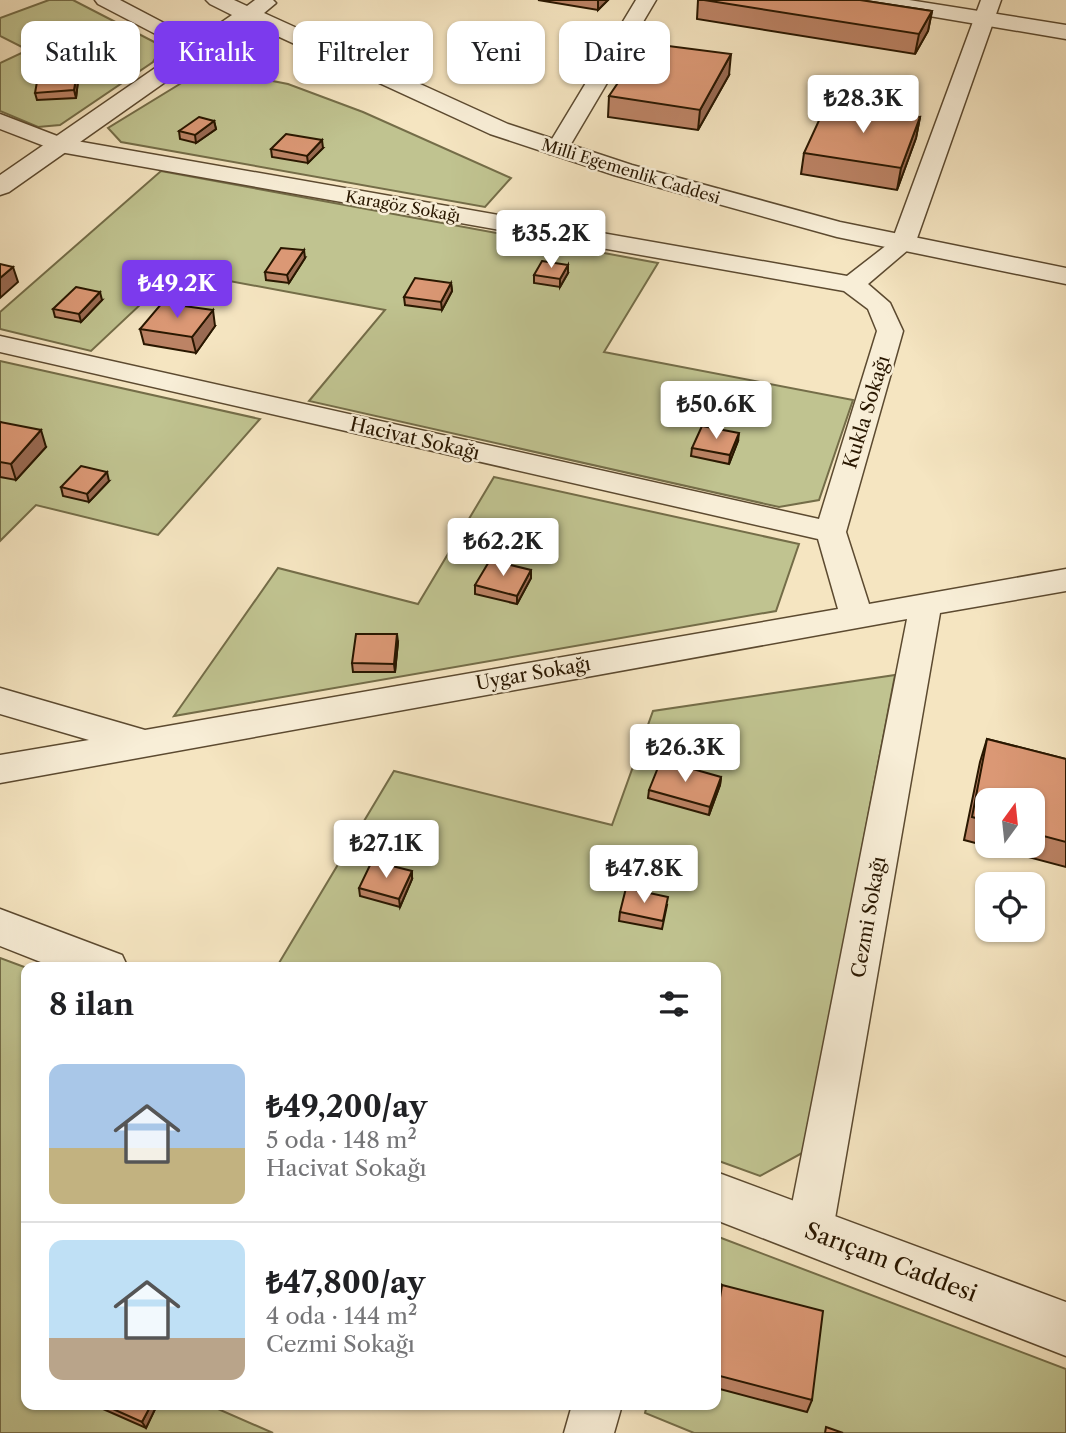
<!DOCTYPE html>
<html lang="tr">
<head>
<meta charset="utf-8">
<style>
  body { margin:0; font-family:"Libre Caslon Text",serif; background:#f2f2f2; color:#202124; height:100vh; display:flex; flex-direction:column; font-size:26px; white-space:nowrap }
  * { box-sizing:border-box; margin:0 }
  p { font-size:23px; color:#757577 }
  .icon { flex:none; width:38px; height:38px; fill:none; stroke:currentColor; stroke-width:2; stroke-linecap:round; stroke-linejoin:round }
  .map { position:relative; flex:1; overflow:hidden }
  .side { position:absolute; left:21px; top:962px; width:700px; height:448px; display:flex; flex-direction:column; background:#fff; border-radius:14px; box-shadow:0 2px 5px #0004 }
  .side>* { flex:none }
  .guide { position:absolute; left:21px; top:21px; width:700px; height:63px; display:flex; gap:14px }
  .needle { width:46px; rotate:15deg }
  .tools { position:absolute; left:975px; top:788px; display:grid; gap:14px }
  .tools a { display:grid; place-items:center; width:70px; height:70px; border-radius:14px; background:#fff; box-shadow:0 2px 5px #0004; font-size:35px }
  .price { position:absolute; translate:-50% -60px; padding:0 16px; border-radius:7px; background:#fff; color:#222; font-size:23px; line-height:46px; filter:drop-shadow(0 2px 4px #0008) }
  .price::after { content:''; position:absolute; left:50%; top:42px; width:21px; height:16px; margin-left:-10px; background:inherit; clip-path:polygon(0 0,100% 0,50% 100%) }
  .price.on { background:#7c3aed; color:#fff }
  ul { padding:0; list-style:none }
  li { display:flex; align-items:center; gap:21px; height:175px; padding:0 28px }
  li+li { border-top:2px solid #e0e0e0 }
  li span { display:grid; place-items:center; flex:none; width:196px; height:140px; border-radius:14px; color:#555 }
  li>.icon { margin-inline-start:auto }
  span .icon { width:84px; height:84px; fill:#fffc; stroke-width:1 }
  li b { font-size:30px }
  h2 { display:flex; justify-content:space-between; align-items:center; height:84px; padding:0 28px; font-size:30px }
  .pill { padding:0 24px; border-radius:14px; background:#fff; box-shadow:0 2px 5px #0004; font-size:24px; line-height:63px }
  .pill.on { background:#7c3aed; color:#fff }
  .map>svg:first-child { display:block }
</style>
</head>
<body>
<div class="map">
<svg width="1066" height="1433" viewBox="0 0 1066 1433">
  <rect width="100%" height="100%" fill="#f5e5c1"/>
  <filter id="stains"><feTurbulence type="fractalNoise" baseFrequency=".00286" numOctaves="4"/><feColorMatrix values="0 0 0 0 .2 0 0 0 0 .09 0 0 0 0 .02 0 0 0 .5 -.17"/></filter>
  <radialGradient id="worn" r=".72"><stop offset=".6" stop-color="#630" stop-opacity="0"/><stop offset="1" stop-color="#630" stop-opacity=".3"/></radialGradient>
  <!-- green -->
  <path fill="#c0c390" stroke="#746d48" stroke-width="2" d="M49 0H73L162 46 153 62 60 125 38 127 0 111V63L28 50 0 36V18Z
    M206 68 288 84 363 112 511 178 485 207 121 142 108 128Z
    M161 171 658 263 604 352 853 400 819 500 779 507 309 401 385 310 176 271 91 351 0 329V312Z
    M0 361 260 419 158 535 36 505 0 541Z
    M494 477 799 544 776 611 174 716 278 568 418 604Z
    M895 675 804 1152 760 1176 716 1160V968H276L394 771 612 825 653 711Z
    M0 958 27 968 26 1405H209L273 1433H0Z
    M716 1236 1066 1369V1433H694L645 1413 647 1405H716Z"/>
  <g fill="none" stroke-linecap="round" stroke-linejoin="round">
    <defs>
      <path id="minor" d="M95 0H120L204 44 207 48 204 52H190L98 4Z
        M636 0H656L565 154H549L546 149Z
        M981 0H1001L915 244 868 284 890 303 903 331 846 532 869 604 1066 569V591L940 613 833 1230 826 1246 810 1252 794 1246 787 1230 907 619 0 783V755L89 740 0 714V688L145 730 838 609 818 539 0 352V336L819 519 877 331 868 309 844 291 60 152 0 129V114L65 139 847 276 892 241Z
        M572 1405H622L614 1433H564Z"/>
      <path id="tertiary" d="M206 0H234L247 6 255 0H273L276 3 264 13 508 124 632 165 840 222 1066 268V284L837 237 614 175 490 134 249 23 9 192 0 195V175L232 15 210 4Z
        M859 0H909L1066 25V39L870 6 863 4Z
        M0 909 122 955 128 968H56L0 946Z
        M716 1172 1066 1302V1356L716 1220Z"/>
    </defs>
    <!-- minor casing -->
    <use href="#minor" stroke="#5c4a30" stroke-width="3"/>
    <!-- tertiary casing -->
    <use href="#tertiary" stroke="#5c4a30" stroke-width="3"/>
    <!-- minor -->
    <use href="#minor" fill="#f8eed7" fill-rule="evenodd"/>
    <!-- tertiary -->
    <use href="#tertiary" fill="#f8eed7" fill-rule="evenodd"/>
  </g>
  <!-- wall -->
  <path fill="#bc8365" stroke="#291700" stroke-width="2" fill-rule="evenodd" d="M538 0H608L598 10Z
    M698 0H860L932 11 928 31 915 54 697 19Z
    M729 75 698 130 608 117 609 96Z
    M78 81 76 98 37 100 35 93Z
    M920 117 916 138 897 190 801 174 804 153Z
    M214 121 216 129 196 143 180 139 179 131Z
    M323 148 308 163 272 157 271 149Z
    M305 258 289 283 266 280 265 272Z
    M568 273 560 287 534 283V275Z
    M451 283 452 291 442 310 405 305 404 297Z
    M102 300 81 322 55 317 53 309Z
    M215 326 196 353 144 344 140 329Z
    M0 422 46 447 16 480 0 477Z
    M738 441 729 464 691 456 692 448Z
    M109 481 89 502 63 496 61 487Z
    M531 570V578L517 604 475 594V585Z
    M398 642 395 672H353L352 663Z
    M987 739 1066 759V867L964 840 980 762ZM987 800H1032V845H987Z
    M721 777 720 785 709 815 648 798 649 790Z
    M412 879 400 907 360 896 359 888Z
    M667 905 662 929 619 921 620 912Z
    M722 1285 812 1400 807 1412 716 1388V1318Z
    M94 1405H157L146 1428Z"/>
  <!-- shaded-wall -->
  <path fill="#996a52" stroke="#291700" stroke-width="2" d="M598 0H608L598 10Z
    M932 11 928 31 915 54 919 34Z
    M731 54 729 75 698 130 700 110Z
    M77 73 78 81 76 98 74 90Z
    M920 117 916 138 897 190 901 168Z
    M214 121 216 129 196 143 195 135Z
    M322 140 323 148 308 163 307 156Z
    M304 250 305 258 289 283 287 275Z
    M568 265V273L560 287V279Z
    M13 267 18 282 0 298V278Z
    M451 283 452 291 442 310 441 302Z
    M100 292 102 300 81 322 79 314Z
    M213 310 215 326 196 353 192 337Z
    M41 430 46 447 16 480 11 464Z
    M739 433 738 441 729 464 730 455Z
    M107 472 109 481 89 502 87 494Z
    M531 570V578L517 604V596Z
    M397 634 398 642 395 672 394 664Z
    M721 777 720 785 709 815 710 807Z
    M412 871V879L400 907 399 899Z
    M151 1405H157L146 1428 142 1422Z"/>
  <!-- building -->
  <path fill="#db9875" stroke="#291700" stroke-width="2" d="M704 0H860L932 11 919 34Z
    M645 43 731 54 700 110 609 96Z
    M77 73 74 90 35 93 38 76Z
    M827 103 920 117 901 168 804 153Z
    M199 117 214 121 195 135 179 131Z
    M286 134 322 140 307 156 271 149Z
    M281 248 304 250 287 275 265 272Z
    M542 261 568 265 560 279 534 275Z
    M0 264 13 267 0 278Z
    M415 278 451 283 441 302 404 297Z
    M76 287 100 292 79 314 53 309Z
    M162 303 213 310 192 337 140 329Z
    M0 422 41 430 11 464 0 462Z
    M702 426 739 433 730 455 692 448Z
    M81 466 107 472 87 494 61 487Z
    M490 560 531 570 517 596 475 585Z
    M356 634H397L394 664 352 663Z
    M987 739 1066 759V842L1032 833V800H987V821L972 817Z
    M661 760 721 777 710 807 649 790Z
    M372 861 412 871 399 899 359 888Z
    M626 888 668 897 663 921 620 912Z
    M722 1285 823 1311 812 1400 716 1375V1323Z
    M104 1405H151L142 1422Z
    M826 1427 843 1433H825Z"/>
  <g text-anchor="middle" stroke-width="5" stroke-linejoin="round" paint-order="stroke">
    <!-- far-street labels -->
    <g font-size="16" fill="#291700" stroke="#f8eed7">
      <text transform="translate(631 171) rotate(17)" y="6">Milli Egemenlik Caddesi</text>
      <text transform="translate(403 206) rotate(10)" y="6">Karagöz Sokağı</text>
    </g>
    <!-- street labels -->
    <g font-size="19" fill="#291700" stroke="#f8eed7">
      <text transform="translate(866 412) rotate(-73)" y="7">Kukla Sokağı</text>
      <text transform="translate(415 438) rotate(13)" y="7">Hacivat Sokağı</text>
      <text transform="translate(533 673) rotate(-10)" y="7">Uygar Sokağı</text>
      <text transform="translate(868 917) rotate(-80)" y="7">Cezmi Sokağı</text>
    </g>
    <!-- near-street labels -->
    <g font-size="23" fill="#291700" stroke="#f8eed7">
      <text transform="translate(891 1262) rotate(21)" y="8">Sarıçam Caddesi</text>
    </g>
  </g>
  <rect width="100%" height="100%" filter="url(#stains)"/>
  <rect width="100%" height="100%" fill="url(#worn)"/>
</svg>
<div class="tools">
<a><svg class="needle" viewBox="-14 -14 28 28"><path d="M0-13l5 13h-10z" fill="#e53935"/><path d="M0 13l5-13h-10z" fill="#757577"/></svg></a>
<a><svg class="icon" aria-label="locate" viewBox="0 0 24 24"><circle cx="12" cy="12" r="6"/><path d="M12 2v4M12 18v4M2 12h4M18 12h4"/></svg></a>
</div>
<b class="price" style="left:863px;top:135px">₺28.3K</b>
<b class="price" style="left:551px;top:270px">₺35.2K</b>
<b class="price on" style="left:177px;top:320px">₺49.2K</b>
<b class="price" style="left:716px;top:441px">₺50.6K</b>
<b class="price" style="left:503px;top:578px">₺62.2K</b>
<b class="price" style="left:685px;top:784px">₺26.3K</b>
<b class="price" style="left:386px;top:880px">₺27.1K</b>
<b class="price" style="left:644px;top:905px">₺47.8K</b>
<div class="guide">
<a class="pill">Satılık</a>
<a class="pill on">Kiralık</a>
<a class="pill">Filtreler</a>
<a class="pill">Yeni</a>
<a class="pill">Daire</a>
</div>
<section class="side">
<h2>8 ilan<svg class="icon" aria-label="filters" viewBox="0 0 24 24"><path d="M4 7h16M4 17h16"/><circle cx="9" cy="7" r="2"/><circle cx="15" cy="17" r="2"/></svg></h2>
<ul>
<li><span style="background:linear-gradient(#a9c7e8 60%,#c2b280 0)"><svg class="icon" aria-label="home" viewBox="0 0 24 24"><path d="M3 11l9-7 9 7M6 9v11h12V9"/></svg></span><div><b>₺49,200/ay</b><p>5 oda · 148 m²</p><p>Hacivat Sokağı</p></div></li>
<li><span style="background:linear-gradient(#bfe0f5 70%,#b9a48a 0)"><svg class="icon" aria-label="home" viewBox="0 0 24 24"><path d="M3 11l9-7 9 7M6 9v11h12V9"/></svg></span><div><b>₺47,800/ay</b><p>4 oda · 144 m²</p><p>Cezmi Sokağı</p></div></li>
</ul>
</section>
</div>
</body>
</html>
